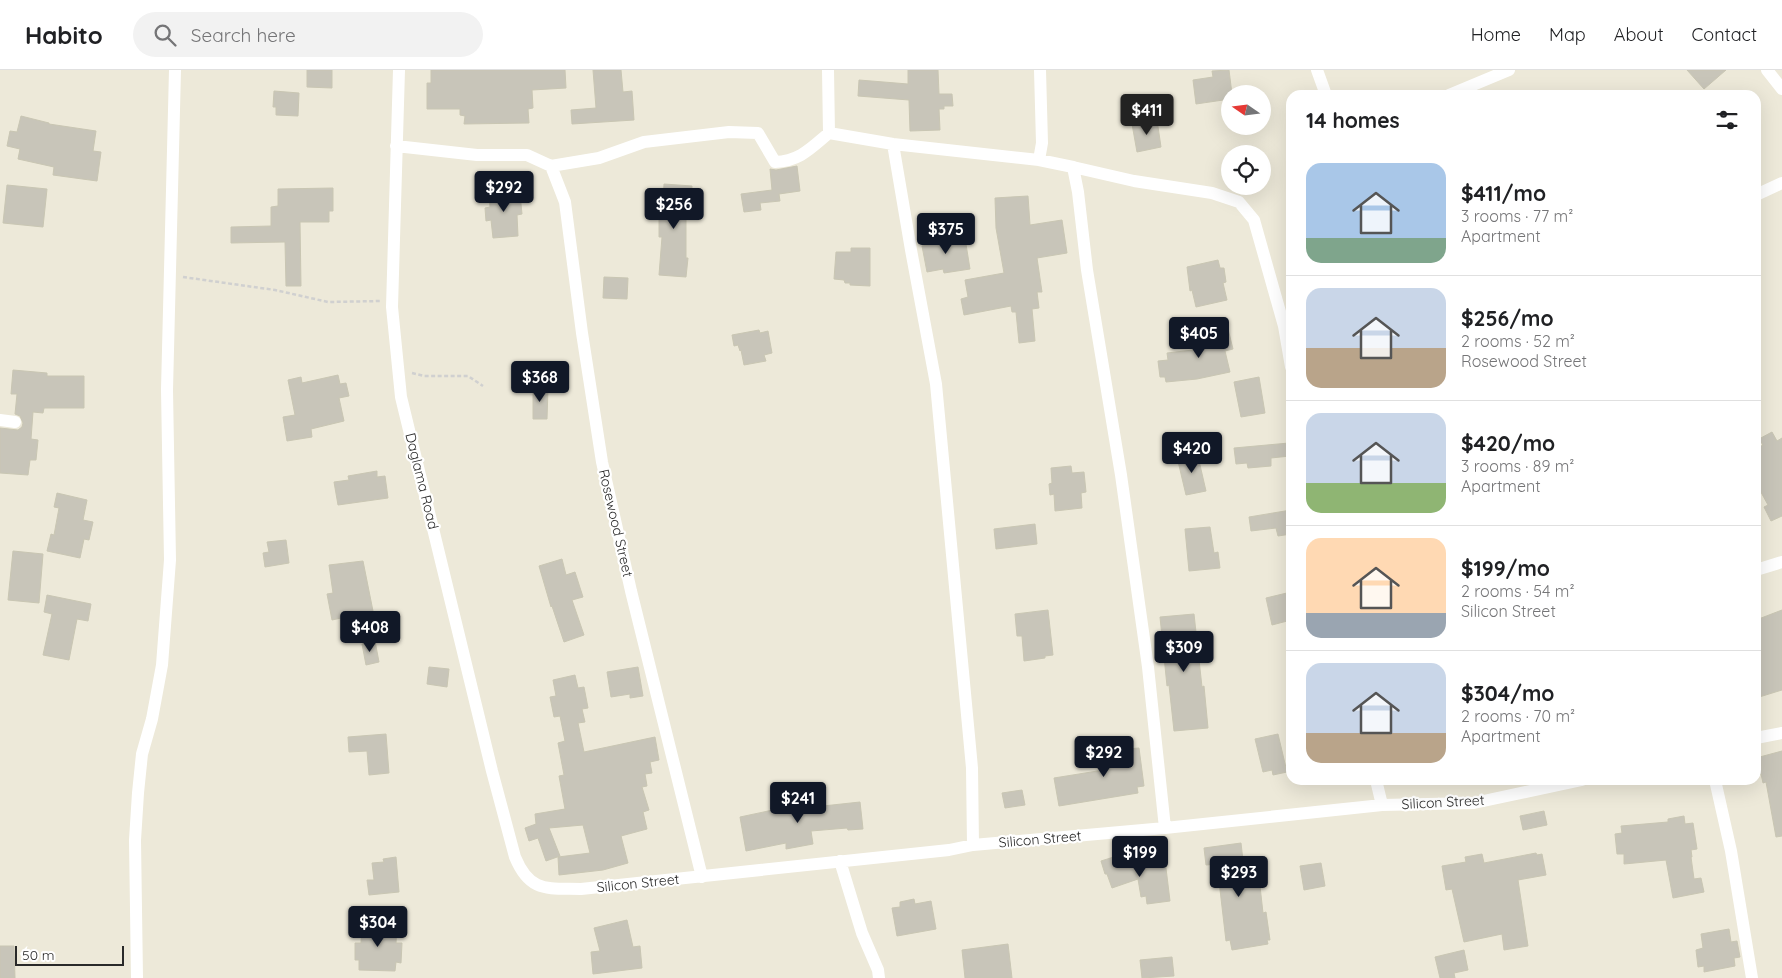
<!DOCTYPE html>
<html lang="en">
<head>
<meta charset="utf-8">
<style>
  body { margin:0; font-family:Quicksand,sans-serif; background:#f2f2f2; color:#202124; height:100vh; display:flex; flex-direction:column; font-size:19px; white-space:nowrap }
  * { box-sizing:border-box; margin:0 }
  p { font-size:16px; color:#757577 }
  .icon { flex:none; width:28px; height:28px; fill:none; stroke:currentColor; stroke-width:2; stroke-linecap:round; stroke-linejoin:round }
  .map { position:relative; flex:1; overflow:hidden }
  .side { position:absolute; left:1286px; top:20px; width:475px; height:695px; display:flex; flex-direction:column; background:#fff; border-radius:15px; box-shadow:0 5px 20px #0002 }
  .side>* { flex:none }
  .needle { width:32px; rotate:284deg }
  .tools { position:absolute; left:1221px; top:15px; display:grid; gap:10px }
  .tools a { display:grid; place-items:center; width:50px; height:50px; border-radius:50%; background:#fff; box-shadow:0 5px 20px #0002; font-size:25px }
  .scale { position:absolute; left:15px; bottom:12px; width:109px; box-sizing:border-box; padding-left:5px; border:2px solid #292929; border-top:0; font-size:14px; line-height:18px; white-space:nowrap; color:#292929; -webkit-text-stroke:4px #fff; paint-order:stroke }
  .price { position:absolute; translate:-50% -42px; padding:0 11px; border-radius:5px; background:#111827; color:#fff; font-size:16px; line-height:32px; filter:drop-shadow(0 1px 2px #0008) }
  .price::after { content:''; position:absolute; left:50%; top:30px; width:15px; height:11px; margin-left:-8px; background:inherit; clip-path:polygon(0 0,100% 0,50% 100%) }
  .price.on { background:#222; color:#fff }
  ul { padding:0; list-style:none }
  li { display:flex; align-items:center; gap:15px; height:125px; padding:0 20px }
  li+li { border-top:1px solid #e0e0e0 }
  li span { display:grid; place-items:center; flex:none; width:140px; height:100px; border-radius:15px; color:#555 }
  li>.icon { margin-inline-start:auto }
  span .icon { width:60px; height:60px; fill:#fffc; stroke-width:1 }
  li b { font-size:21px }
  h2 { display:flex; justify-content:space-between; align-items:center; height:60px; padding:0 20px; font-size:21px }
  header { display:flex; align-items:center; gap:30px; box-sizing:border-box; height:70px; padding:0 25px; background:#fff; border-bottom:1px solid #e0e0e0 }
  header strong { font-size:24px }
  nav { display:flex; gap:28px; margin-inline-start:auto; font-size:18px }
  .search { width:350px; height:45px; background:#f2f2f2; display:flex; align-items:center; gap:12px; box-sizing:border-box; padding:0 18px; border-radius:28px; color:#757577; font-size:19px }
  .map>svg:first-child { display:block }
</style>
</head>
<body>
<header>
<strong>Habito</strong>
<div class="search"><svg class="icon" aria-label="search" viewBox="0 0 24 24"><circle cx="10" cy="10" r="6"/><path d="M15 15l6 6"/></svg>Search here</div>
<nav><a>Home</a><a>Map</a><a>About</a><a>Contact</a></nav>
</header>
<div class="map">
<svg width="1782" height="908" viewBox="0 0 1782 908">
  <rect width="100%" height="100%" fill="#ede9d9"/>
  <!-- building -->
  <path fill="#c8c5b9" stroke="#c9c6b3" d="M307 0H332V18L307 17Z
    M431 0H565L566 18 532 20 533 38 528 39 529 53 464 54 465 46 460 45V39H427V13H431Z
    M593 0H621L623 22 632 21 634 50 572 54 571 40 596 38Z
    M908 0H938L939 24H952L953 36H944V39H939L940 60 910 61 909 30 858 26 859 10 908 14Z
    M1229 0 1232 24H1230V29L1196 34 1193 10 1213 7 1212 1Z
    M1687 0H1726L1704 19Z
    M274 21 299 23 298 46 276 45V37H273Z
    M21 46 49 53V54L96 61 93 81 101 82 97 111 53 105 54 97 18 89 20 79 7 76 10 61 17 62Z
    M1157 50 1161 77 1137 82 1132 54Z
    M797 96 800 121 779 124 780 131 760 133 761 140 744 142 741 124 772 120 770 99 776 100Z
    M664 114 692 116 691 131 686 130V188H688L686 207 659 205 662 167H659V133H663Z
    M7 115 47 119 43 157 3 153Z
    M333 118V141H329V152H300L301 216H286L285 172 231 173V157L271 156V137L278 136V119Z
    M514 120 515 125 520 124 522 144 517 145 518 166 493 168 491 150 486 151 485 138 490 137 489 122Z
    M1028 126 1030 155 1062 150 1067 183 1037 188 1042 222H1037L1039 238 1032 239 1035 271 1019 273 1016 242H1012L1011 236 964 245 961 229 968 227 965 210 1004 203 996 158 995 128Z
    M947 165 949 172 965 168 970 199 944 203 943 199 927 202 922 176 934 174 933 168Z
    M851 178H870V216L850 215V213H845L844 210 834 209 836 182H851Z
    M1218 190 1220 198H1224L1226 212 1223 213 1227 230 1196 237 1192 220 1190 221 1187 197Z
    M604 207 628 208 627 229 603 228Z
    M1228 259 1233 279 1225 281 1230 302 1197 309 1166 312 1165 307H1160L1158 291 1168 290 1167 283 1202 279 1199 266Z
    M759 260 760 263 768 261 772 283 764 285 766 291 744 295 741 280 740 281 738 275 734 276 732 265Z
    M13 300 47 303V306H84V338H44L43 343 33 342 31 369 38 370 36 390H30L28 405 0 403V358L18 360 22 357 23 353 20 346 15 344 17 324H11Z
    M338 305 340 314 346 313 349 326 339 328 344 351 311 359 312 367 287 371 283 347 295 345 288 310 301 307 302 313Z
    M1259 307 1265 343 1241 347 1234 312Z
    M533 318H548L547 349H533Z
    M1772 362 1777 371 1782 368V446L1771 451 1764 437 1768 435 1756 413V379L1763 375 1759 369Z
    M1289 373 1290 386 1271 388V396L1248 398 1247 393 1236 394 1234 378Z
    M1197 382 1206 421 1186 425 1177 387Z
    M1071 396 1072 403 1084 402 1086 422 1081 423 1082 438 1055 441 1054 424 1050 425 1049 414 1052 413 1051 398Z
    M377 401V407L385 406 388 428 338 435 334 412 349 410 348 406Z
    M57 423 87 430 83 450 93 452 89 470 84 469 80 488 47 481 51 464 54 465 59 438 54 437Z
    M1291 440V464L1278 466 1276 458 1251 461 1249 447Z
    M1035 454 1037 474 996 479 994 459Z
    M1210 457 1214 483 1218 482 1220 498 1189 501 1185 459Z
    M286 470 289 493 265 497 263 483 269 482 267 472Z
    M13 481 43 484 39 533 8 530Z
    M562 489 566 505 575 502 583 527 572 530 584 565 564 572 552 536 551 537 539 496Z
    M363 491 374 546 360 549V551L342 555 341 548 332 550 327 524 333 523 329 495Z
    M1291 522V550L1272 555 1266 528Z
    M47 525 91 534 88 551 77 549 69 590 43 585 52 544 44 542Z
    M1048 540 1053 585 1045 586V588L1024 591 1022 566H1017L1015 544Z
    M1782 540V620L1756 628V550Z
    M1194 544 1202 617 1204 616 1208 658 1174 661 1169 615 1167 616 1160 547Z
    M375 571 379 592 366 595 362 574Z
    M429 597 449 599 447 617 427 614Z
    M638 597 643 626 630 628V624L611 627 607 602Z
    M575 605 578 618 584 617 588 638 582 639 585 652 578 653 584 682 655 667 659 690 650 692 652 703 645 704 647 716 642 717 649 740 643 742 647 759 621 766 628 793 603 800 559 805 558 787 590 783 583 755 549 758 560 786 546 791 538 768 529 771 525 758 536 754 535 744 565 739 559 706 564 705 558 673 565 671 560 646 554 647 550 627 556 626 553 610Z
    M386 664 389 703 369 705 367 681 349 682 348 667Z
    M1278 664 1287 702 1273 705 1272 700 1263 702 1255 669Z
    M1125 668 1127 679 1139 678 1144 716 1137 717 1138 723 1059 736 1054 708 1110 699 1107 671Z
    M1782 681V766L1776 767 1766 712 1763 713 1761 704 1756 706V688Z
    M1022 720 1025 735 1005 738 1002 723Z
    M823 732V736L860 732 863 759 848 760 847 758 811 761 813 774 786 779V773L746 781 740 747 806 733V735Z
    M1544 741 1547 755 1523 760 1520 746Z
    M1684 746 1685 754 1693 753 1697 779 1691 780 1692 787H1691L1694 809 1701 808 1704 822 1673 828 1666 790 1624 794V784H1617L1615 764 1622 763 1621 756 1668 752V749Z
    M1241 773 1245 808 1259 807 1263 843 1266 842 1270 870H1267L1268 874 1232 880 1230 870 1226 871 1217 794 1206 795 1204 778Z
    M1536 783 1537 785 1542 784 1546 805 1518 810 1528 876 1504 880 1502 864 1464 872 1452 819 1446 820 1442 796 1466 792 1465 787 1482 784 1484 793Z
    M1120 785 1123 796 1165 790 1170 831 1147 834 1146 826 1141 827 1138 809 1112 818 1107 804H1105L1101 791Z
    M396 787 399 822 369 825 367 810H374L372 793 384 792 383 789Z
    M1321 793 1325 816 1304 820 1300 796Z
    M914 829 915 834 931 831 936 859 897 866 892 838 900 837V832Z
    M627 850 633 877 640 876 642 898 593 904 591 882 600 881 594 858Z
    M362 853 397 854 396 873H402L401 893 396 892 395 901 359 900V890H355V873H361Z
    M1729 859 1731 872 1737 871 1740 887 1734 888 1735 896 1704 902V896L1698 897 1696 880 1703 878 1701 864Z
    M1008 874 1012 908H965L962 880Z
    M0 876H14L15 908H0Z
    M1464 880 1468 900 1454 903 1455 908H1440L1435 887Z
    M1172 887 1174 906 1142 908 1140 890Z"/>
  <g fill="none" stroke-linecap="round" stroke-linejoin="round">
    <!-- path -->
    <path stroke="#d0d0d0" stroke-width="2.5" stroke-dasharray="4 2.5" stroke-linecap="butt" d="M183 207 275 220 328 232 381 231
      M412 303 424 306H468L483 316"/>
    <!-- minor -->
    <path stroke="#fff" stroke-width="12" d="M399 0 392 237 401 327 492 701 515 787C530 823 547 818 581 819L949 780 973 775 1165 758 1382 735 1474 733 1582 710
      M828 0 829 63
      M1317 0 1326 25
      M1767 0 1782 19
      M1449 25 1509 0
      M893 74 911 180 936 314 972 698 973 775
      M396 76 477 85H527L551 96 599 88 644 72 729 62 758 63 775 92C800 91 811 78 829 63L893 74 1039 90 1042 73 1040 0
      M1039 90 1073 97 1078 122 1087 200 1121 405 1148 597 1165 758
      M551 96 565 132 582 263 602 392 631 521 702 807
      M1073 97 1134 111 1212 123 1239 132 1254 150 1284 256 1291 297
      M1756 125 1782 113
      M0 350 15 352
      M1756 500 1782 492
      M1756 668 1782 663
      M1376 710 1382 735
      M1715 710 1731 781 1752 908
      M840 791 862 863 878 900 879 908
      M137 908 135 770 138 723 142 684 152 649 162 595 170 490 167 320 175 0"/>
  </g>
  <g text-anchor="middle" stroke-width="4.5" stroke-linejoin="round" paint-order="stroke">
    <!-- street labels -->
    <g font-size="14" fill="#292929" stroke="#fff">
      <text transform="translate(422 411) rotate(76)" y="5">Daglama Road</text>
      <text transform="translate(616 453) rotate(77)" y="5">Rosewood Street</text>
      <text transform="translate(1443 732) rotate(-3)" y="5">Silicon Street</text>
      <text transform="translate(1040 769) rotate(-5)" y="5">Silicon Street</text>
      <text transform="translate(638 813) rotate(-6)" y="5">Silicon Street</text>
    </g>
  </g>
</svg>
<div class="tools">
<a><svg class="needle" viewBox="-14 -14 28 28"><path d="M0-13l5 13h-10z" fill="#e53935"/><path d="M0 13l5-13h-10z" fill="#757577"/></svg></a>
<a><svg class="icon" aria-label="locate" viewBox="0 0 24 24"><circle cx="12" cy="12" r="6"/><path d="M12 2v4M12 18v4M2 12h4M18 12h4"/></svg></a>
</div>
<div class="scale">50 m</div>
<b class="price on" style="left:1147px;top:66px">$411</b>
<b class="price" style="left:504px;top:143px">$292</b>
<b class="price" style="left:674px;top:160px">$256</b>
<b class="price" style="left:946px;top:185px">$375</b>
<b class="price" style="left:1199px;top:289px">$405</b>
<b class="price" style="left:540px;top:333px">$368</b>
<b class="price" style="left:1192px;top:404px">$420</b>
<b class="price" style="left:370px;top:583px">$408</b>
<b class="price" style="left:1184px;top:603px">$309</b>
<b class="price" style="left:1104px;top:708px">$292</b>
<b class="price" style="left:798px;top:754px">$241</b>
<b class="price" style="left:1140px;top:808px">$199</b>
<b class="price" style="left:1239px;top:828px">$293</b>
<b class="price" style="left:378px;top:878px">$304</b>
<section class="side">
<h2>14 homes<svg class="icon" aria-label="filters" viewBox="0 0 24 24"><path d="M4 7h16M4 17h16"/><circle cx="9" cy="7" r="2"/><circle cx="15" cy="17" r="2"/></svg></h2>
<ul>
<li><span style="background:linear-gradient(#a9c7e8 75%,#7fa58c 0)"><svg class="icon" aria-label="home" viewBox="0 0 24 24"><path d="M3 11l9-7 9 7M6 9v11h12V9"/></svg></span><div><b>$411/mo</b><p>3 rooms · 77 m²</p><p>Apartment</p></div></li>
<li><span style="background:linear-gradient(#c9d6e8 60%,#b9a48a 0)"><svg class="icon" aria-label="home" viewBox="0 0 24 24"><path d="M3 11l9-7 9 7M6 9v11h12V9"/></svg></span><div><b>$256/mo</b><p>2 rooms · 52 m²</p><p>Rosewood Street</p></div></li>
<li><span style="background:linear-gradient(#c9d6e8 70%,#8fb573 0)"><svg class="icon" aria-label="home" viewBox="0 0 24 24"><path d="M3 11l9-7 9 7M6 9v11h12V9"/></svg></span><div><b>$420/mo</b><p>3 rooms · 89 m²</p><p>Apartment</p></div></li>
<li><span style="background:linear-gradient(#ffd9b3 75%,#9aa5b1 0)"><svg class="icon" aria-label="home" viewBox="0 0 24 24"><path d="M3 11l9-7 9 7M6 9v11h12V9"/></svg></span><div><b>$199/mo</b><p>2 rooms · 54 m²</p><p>Silicon Street</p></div></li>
<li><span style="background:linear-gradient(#c9d6e8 70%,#b9a48a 0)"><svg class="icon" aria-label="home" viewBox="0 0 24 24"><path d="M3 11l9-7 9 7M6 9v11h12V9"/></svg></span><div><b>$304/mo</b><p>2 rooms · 70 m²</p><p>Apartment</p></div></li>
</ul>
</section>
</div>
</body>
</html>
